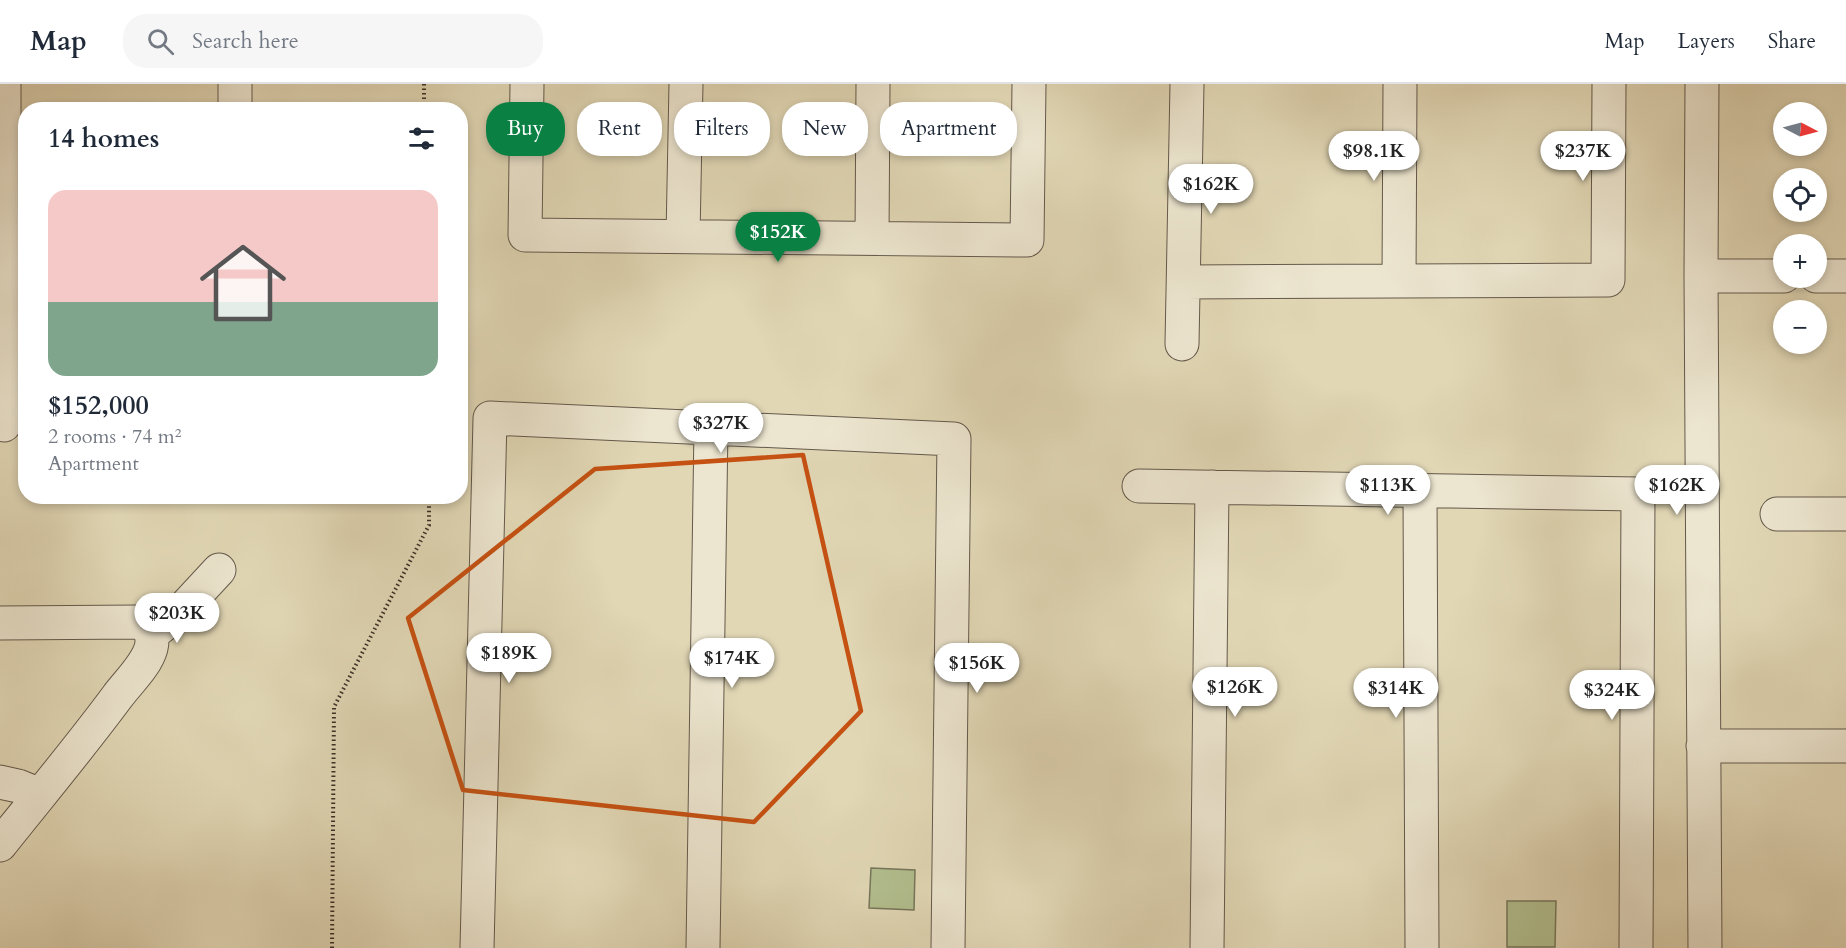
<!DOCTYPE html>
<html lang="en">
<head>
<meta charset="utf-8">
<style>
  body { margin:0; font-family:Cardo,serif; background:#f6f6f7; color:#1f2937; height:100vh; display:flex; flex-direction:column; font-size:22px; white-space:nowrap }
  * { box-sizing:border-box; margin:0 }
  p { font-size:20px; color:#747a83 }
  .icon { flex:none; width:33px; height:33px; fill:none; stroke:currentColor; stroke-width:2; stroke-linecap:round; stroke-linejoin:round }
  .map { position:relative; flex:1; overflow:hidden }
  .drawer { position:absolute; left:18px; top:18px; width:450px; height:402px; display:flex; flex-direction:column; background:#fff; border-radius:24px; box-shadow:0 3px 9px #0003 }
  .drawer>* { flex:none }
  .top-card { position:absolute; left:486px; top:18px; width:570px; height:54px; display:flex; gap:12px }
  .needle { width:39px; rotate:96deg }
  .tools { position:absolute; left:1773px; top:18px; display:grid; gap:12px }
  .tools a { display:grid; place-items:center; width:54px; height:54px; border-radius:50%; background:#fff; box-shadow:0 3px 9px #0003; font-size:30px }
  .price { position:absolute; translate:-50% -51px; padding:0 14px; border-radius:21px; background:#fff; color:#222; font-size:20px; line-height:39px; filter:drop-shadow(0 2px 3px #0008) }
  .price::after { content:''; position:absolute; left:50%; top:36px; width:18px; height:14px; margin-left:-9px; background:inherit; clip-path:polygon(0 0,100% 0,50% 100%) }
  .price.active { background:#0b8043; color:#fff }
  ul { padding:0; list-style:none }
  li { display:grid; align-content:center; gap:12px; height:318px; padding:0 30px }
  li+li { border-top:2px solid #e0e1e3 }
  li span { display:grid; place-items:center; height:186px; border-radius:18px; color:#555 }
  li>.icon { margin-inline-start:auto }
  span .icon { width:108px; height:108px; fill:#fffc; stroke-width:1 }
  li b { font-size:26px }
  h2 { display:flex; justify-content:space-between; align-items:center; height:72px; padding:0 30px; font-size:26px }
  .tag { padding:0 21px; border-radius:24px; background:#fff; box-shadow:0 3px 9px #0003; font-size:21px; line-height:54px }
  .tag.active { background:#0b8043; color:#fff }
  header { display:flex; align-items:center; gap:36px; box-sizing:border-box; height:84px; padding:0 30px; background:#fff; border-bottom:2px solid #e0e1e3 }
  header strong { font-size:28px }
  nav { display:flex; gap:33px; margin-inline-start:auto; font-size:21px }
  .search { width:420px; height:54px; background:#f6f6f7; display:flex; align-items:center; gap:15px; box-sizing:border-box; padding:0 21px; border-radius:24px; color:#747a83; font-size:22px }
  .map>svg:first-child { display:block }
</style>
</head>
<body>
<header>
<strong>Map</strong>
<div class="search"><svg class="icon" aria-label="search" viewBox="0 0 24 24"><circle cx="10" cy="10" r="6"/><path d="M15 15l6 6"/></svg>Search here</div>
<nav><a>Map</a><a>Layers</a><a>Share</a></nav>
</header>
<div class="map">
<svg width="1846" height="864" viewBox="0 0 1846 864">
  <rect width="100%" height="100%" fill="#e1d7b5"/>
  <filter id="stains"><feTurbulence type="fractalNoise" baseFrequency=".00333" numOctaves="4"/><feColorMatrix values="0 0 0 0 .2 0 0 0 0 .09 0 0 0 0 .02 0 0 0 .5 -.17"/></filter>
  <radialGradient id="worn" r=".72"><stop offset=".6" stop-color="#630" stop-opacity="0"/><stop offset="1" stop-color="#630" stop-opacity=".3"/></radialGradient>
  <!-- green -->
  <path fill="#b2be8e" stroke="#76765b" stroke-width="1.5" d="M871 784 915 786 914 826 869 824Z
    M1507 817H1556L1555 863H1507Z"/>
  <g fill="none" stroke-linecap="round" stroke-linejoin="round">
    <defs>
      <path id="minor" d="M235 0V26
        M527 0 525 151 1027 156 1029 0
        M1702 0 1701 192 1705 864
        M683 152 686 0
        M872 154 873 0
        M1701 192H1784
        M1816 192H1846
        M1399 197 1400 0
        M1185 198 1608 196 1609 0
        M1182 260 1187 0
        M4 341V0
        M1139 402 1638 410 1636 864
        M1420 407 1422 864
        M1777 430H1846
        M0 539 139 538C150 543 154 552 151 564 146 582 128 598 117 613 80 663 39 712 0 761
        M152 550 181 527 219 486
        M1703 662H1846
        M0 698 18 702 40 711
        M477 864 490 334 954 355 948 864
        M703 864 711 344
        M1207 864 1212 403"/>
    </defs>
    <!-- minor casing -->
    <use href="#minor" stroke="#64594b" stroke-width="35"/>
    <!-- path -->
    <path stroke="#3a2f28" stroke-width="4" stroke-dasharray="1.5 3" stroke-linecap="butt" d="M424 0V26
      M332 864 334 623 429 441V412"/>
    <!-- minor -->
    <use href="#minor" stroke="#ece5cf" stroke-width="33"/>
  </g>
  <!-- marked area -->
  <path fill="none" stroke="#c55112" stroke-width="4.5" stroke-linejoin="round" d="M803 371 861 627 754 738 463 706 408 534 595 385Z"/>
  <rect width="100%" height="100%" filter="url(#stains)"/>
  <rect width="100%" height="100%" fill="url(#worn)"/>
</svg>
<div class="tools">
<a><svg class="needle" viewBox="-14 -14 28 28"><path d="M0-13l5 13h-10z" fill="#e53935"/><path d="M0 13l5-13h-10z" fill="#747a83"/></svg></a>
<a><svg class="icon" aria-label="locate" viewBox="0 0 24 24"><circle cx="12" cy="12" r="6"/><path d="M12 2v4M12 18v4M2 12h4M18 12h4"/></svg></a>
<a>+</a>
<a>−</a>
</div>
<b class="price" style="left:1374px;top:98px">$98.1K</b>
<b class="price" style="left:1583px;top:98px">$237K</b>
<b class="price" style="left:1211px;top:131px">$162K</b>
<b class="price active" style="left:778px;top:179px">$152K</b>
<b class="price" style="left:721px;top:370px">$327K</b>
<b class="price" style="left:1388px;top:432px">$113K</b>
<b class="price" style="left:1677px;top:432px">$162K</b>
<b class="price" style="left:177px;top:560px">$203K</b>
<b class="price" style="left:509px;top:600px">$189K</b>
<b class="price" style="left:732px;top:605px">$174K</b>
<b class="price" style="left:977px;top:610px">$156K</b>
<b class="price" style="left:1235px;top:634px">$126K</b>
<b class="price" style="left:1396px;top:635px">$314K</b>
<b class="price" style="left:1612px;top:637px">$324K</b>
<div class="top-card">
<a class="tag active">Buy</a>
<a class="tag">Rent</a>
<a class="tag">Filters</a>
<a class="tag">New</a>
<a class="tag">Apartment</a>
</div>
<section class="drawer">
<h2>14 homes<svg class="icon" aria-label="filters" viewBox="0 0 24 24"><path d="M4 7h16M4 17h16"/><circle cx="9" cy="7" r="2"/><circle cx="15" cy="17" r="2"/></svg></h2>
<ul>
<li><span style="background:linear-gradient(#f6c9c9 60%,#7fa58c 0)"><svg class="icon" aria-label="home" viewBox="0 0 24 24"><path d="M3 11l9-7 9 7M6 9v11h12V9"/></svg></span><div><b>$152,000</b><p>2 rooms · 74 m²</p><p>Apartment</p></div></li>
</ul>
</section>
</div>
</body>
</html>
